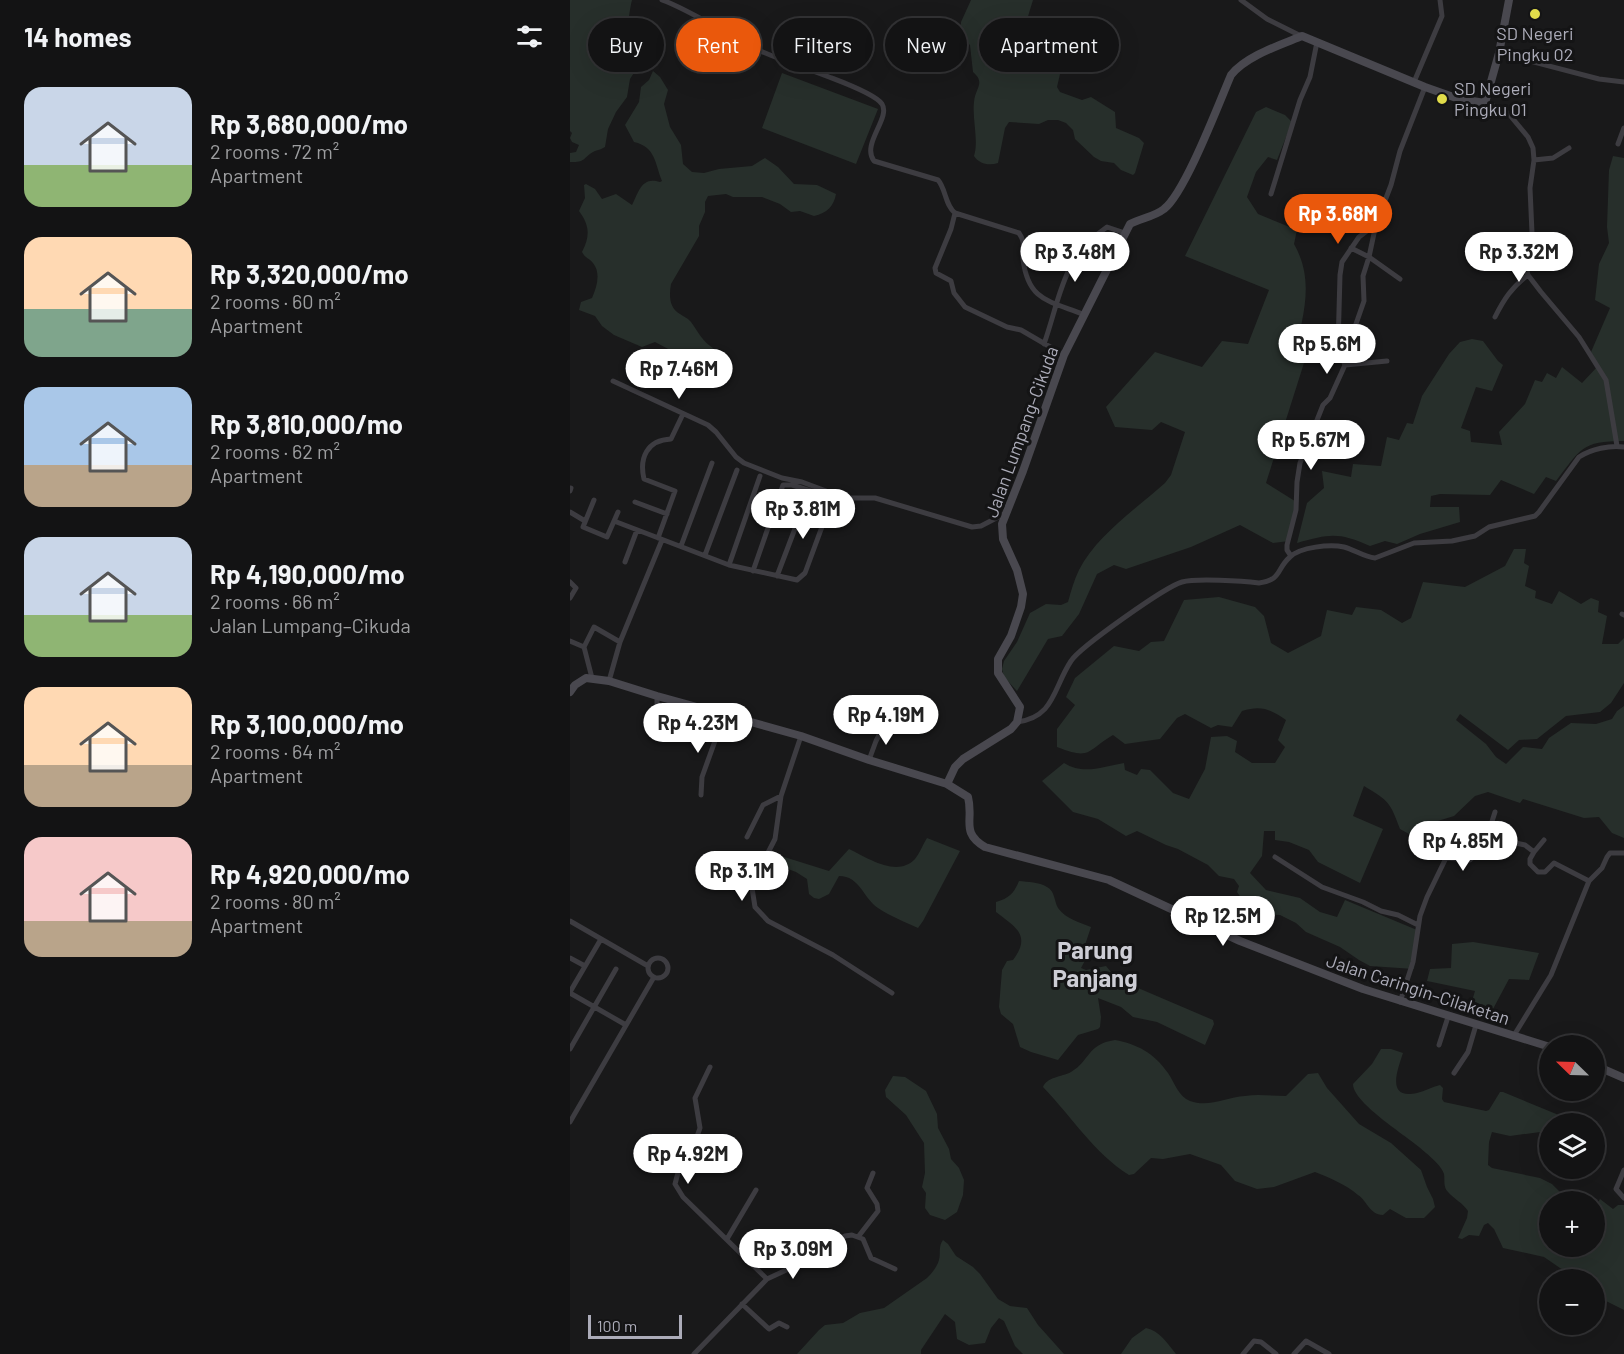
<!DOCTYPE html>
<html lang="en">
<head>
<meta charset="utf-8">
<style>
  body { margin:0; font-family:Barlow,sans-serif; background:#1c1c1d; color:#f1f3f6; height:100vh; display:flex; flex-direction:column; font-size:22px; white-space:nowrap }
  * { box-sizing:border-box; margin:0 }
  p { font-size:20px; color:#9d9ea0 }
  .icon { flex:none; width:33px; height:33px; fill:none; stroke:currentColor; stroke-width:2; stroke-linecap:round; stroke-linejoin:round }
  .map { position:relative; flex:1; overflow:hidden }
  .sheet { display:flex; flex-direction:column; background:#131314; width:570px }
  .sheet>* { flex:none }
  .hud { position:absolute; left:18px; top:18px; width:570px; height:54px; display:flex; gap:12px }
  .needle { width:39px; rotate:293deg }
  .controls { position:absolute; left:969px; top:1035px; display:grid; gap:12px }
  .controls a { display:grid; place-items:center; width:66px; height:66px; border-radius:50%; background:#131314; box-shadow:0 6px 24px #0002,0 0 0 2px #323234; font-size:30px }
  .scale { position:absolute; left:18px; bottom:15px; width:94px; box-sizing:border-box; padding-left:6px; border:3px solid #acacb9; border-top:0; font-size:16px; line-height:21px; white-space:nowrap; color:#acacb9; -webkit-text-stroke:4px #141415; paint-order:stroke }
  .price { position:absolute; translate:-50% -51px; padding:0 14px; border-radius:21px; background:#fff; color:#222; font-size:20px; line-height:39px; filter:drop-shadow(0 2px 3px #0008) }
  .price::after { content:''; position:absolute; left:50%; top:36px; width:18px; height:14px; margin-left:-9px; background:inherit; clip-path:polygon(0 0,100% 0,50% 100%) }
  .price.active { background:#ea580c; color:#fff }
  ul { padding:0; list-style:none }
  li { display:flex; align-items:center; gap:18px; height:150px; padding:0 24px }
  li span { display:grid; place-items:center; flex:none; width:168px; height:120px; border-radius:18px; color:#555 }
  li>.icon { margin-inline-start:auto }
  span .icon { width:72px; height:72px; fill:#fffc; stroke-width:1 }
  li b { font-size:26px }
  h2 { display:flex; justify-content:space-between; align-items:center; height:72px; padding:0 24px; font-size:26px }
  .tag { padding:0 21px; border-radius:27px; background:#131314; box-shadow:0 6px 24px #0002,0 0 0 2px #323234; font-size:21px; line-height:54px }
  .tag.active { background:#ea580c; color:#fff }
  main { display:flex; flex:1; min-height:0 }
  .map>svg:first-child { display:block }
</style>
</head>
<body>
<main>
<section class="sheet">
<h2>14 homes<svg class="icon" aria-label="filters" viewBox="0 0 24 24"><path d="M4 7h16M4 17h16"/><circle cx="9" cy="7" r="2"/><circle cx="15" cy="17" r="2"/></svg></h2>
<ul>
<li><span style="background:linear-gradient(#c9d6e8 65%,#8fb573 0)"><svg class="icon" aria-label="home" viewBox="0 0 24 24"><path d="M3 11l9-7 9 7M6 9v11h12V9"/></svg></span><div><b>Rp 3,680,000/mo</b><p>2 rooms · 72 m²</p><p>Apartment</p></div></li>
<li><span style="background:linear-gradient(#ffd9b3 60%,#7fa58c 0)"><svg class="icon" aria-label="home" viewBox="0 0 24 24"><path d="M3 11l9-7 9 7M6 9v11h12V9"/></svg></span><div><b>Rp 3,320,000/mo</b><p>2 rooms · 60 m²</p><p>Apartment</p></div></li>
<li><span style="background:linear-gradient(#a9c7e8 65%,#b9a48a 0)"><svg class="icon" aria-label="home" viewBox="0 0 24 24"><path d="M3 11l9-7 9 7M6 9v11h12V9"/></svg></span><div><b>Rp 3,810,000/mo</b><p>2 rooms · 62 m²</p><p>Apartment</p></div></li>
<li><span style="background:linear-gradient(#c9d6e8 65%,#8fb573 0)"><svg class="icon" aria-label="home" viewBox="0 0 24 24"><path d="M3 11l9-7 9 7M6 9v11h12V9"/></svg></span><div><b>Rp 4,190,000/mo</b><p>2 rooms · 66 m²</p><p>Jalan Lumpang–Cikuda</p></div></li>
<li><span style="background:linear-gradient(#ffd9b3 65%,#b9a48a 0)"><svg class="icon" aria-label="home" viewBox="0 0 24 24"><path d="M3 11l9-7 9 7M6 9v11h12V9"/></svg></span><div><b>Rp 3,100,000/mo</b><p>2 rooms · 64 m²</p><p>Apartment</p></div></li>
<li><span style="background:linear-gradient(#f6c9c9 70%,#b9a48a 0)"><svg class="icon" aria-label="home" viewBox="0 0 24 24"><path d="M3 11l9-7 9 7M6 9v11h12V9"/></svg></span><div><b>Rp 4,920,000/mo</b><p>2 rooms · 80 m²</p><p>Apartment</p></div></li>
</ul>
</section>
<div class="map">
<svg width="1054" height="1354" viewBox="0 0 1054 1354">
  <rect width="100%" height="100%" fill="#19191a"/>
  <!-- green -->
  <path fill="#272f2b" d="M0 0H62C59 12 55 42 60 53 62 57 66 61 69 65L60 79 57 97 46 112 38 129 35 147C32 149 28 150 25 151 13 157 16 163 0 162V153L6 152 9 145 2 142 0 138 2 133 0 131Z
    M401 0H463L455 26 446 31 438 55 490 74 487 87 490 92 512 100 521 97 545 112 546 128 569 138 574 143 565 173 563 175 551 170 544 163 531 161 524 157 505 139 503 130 496 123 488 120H478L469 124 439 122 435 128 428 163C419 166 409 164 404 156 409 141 402 119 404 102 405 88 416 83 403 72L400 45 393 38 391 27V22Z
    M83 71 90 77 98 90 94 104 100 127 111 145 113 164 122 172 134 173 149 169 182 166 195 158 208 167 224 184 247 185 266 194C264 206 257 213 244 216L230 211 221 212 210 204 192 197H163L156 194 138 196 135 202V212L129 226V236L101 284C99 295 99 308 110 314 114 317 118 318 121 322 129 333 132 341 143 348L140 354 121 361 85 342 72 347 44 335 32 326 25 316 9 310 11 302 22 298C27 287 31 273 23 263 19 258 15 258 12 252 20 236 20 226 9 211L15 198 14 185 16 184 25 189 32 199 46 194 62 205C69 191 72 176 90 182L92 181C85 164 86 147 64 142L55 125 69 102 71 87 79 80Z
    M212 73 308 109 286 164 192 128Z
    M696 107 715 115 722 122 707 160 698 157 686 172 677 197 688 214 727 230 724 244C745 281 733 315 725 354L734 363 696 483 728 503 719 541 703 543 670 525 621 547 556 569 544 565 527 574 509 614 492 636 478 639 447 691 434 677 432 669 434 661 447 642 460 613 476 604 491 605 498 602C501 591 504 580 509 570 526 536 567 508 595 483L601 475 615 432 591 422 582 430 545 427 536 407 585 352 632 367 652 341 678 344 699 290 615 256 686 112Z
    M1043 156 1054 158V441C1011 441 1011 449 986 481L976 477 964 494 931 480 920 495 870 494 861 496 860 507H889L890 522 850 534 827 544 815 541 800 546C768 532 760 534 727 543L737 503 754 488 752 471 781 477 783 464 811 466 817 437 829 440 837 423 843 424 852 396 879 354 890 342 902 339 913 341 928 361 933 365 922 391 906 387 891 428 900 431 901 442 932 445 929 432 955 404 965 380 972 382 977 373 986 378 992 367 1012 383 1028 366 1021 352 1040 308 1025 300 1029 264 1039 243 1037 227 1039 170Z
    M944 549H956L954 563 959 566 955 586 966 591 965 598 982 604 989 591 1011 604 1021 598 1029 601 1028 612 1037 616 1032 644H1048L1054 638V683L1041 703 1030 712 996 716 967 739 949 740 938 750 890 714 886 720 916 744 926 757 936 764 953 747 972 749 979 738 1001 723 1026 724 1042 719 1047 711 1054 706V838L1042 833 1029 817 1014 818 953 799 950 803 918 792 905 796 884 816 858 824 855 833 839 834 830 829C820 802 819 801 794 786L783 816 813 829 790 883 748 862 739 850 719 842 705 840V831H694L692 856 680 873 696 890 730 898 750 912 767 917 775 900 847 930 844 969 800 966 789 960 770 947 736 932 726 923 710 915 694 914 678 908 667 892 669 886 664 879 649 876 638 865 608 849 596 845 567 831 556 836 528 819 503 812 472 781 494 763C513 775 532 767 554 763L555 770 567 775 571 769 580 770 603 793 619 799 635 769 641 737 657 736 667 741 665 752 682 763H705L715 747 708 740 716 720C700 709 691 705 672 711L662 727 648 725 641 728 615 714 607 718 590 739 555 744 543 735C515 752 521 760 487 747V729L505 705 496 697 505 678 544 646 569 651 581 642 594 641 614 600 649 597 685 607 694 616 701 643 718 653 751 636 757 610 782 615 786 607 811 610 832 623 841 618 853 582 895 587 935 566Z
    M357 838 390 851 353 921 348 928C335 922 320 916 308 908 293 898 290 876 269 876L259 894 249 899 244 898 239 894 237 879 226 872 210 866 211 856 259 871 279 849C298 858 327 878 345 859 350 853 353 844 357 838Z
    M449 881C458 882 469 882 477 887 485 891 484 901 488 908 496 919 509 922 521 927L515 945 519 953 511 968 516 970 536 966 547 979 643 1020 644 1024 635 1045 587 1022 563 1017 551 1007 528 998 531 1017 530 1027 528 1029 508 1035 488 1060 461 1052 450 1047 443 1024 431 1014 429 1007 432 970 437 961 443 960C462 935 445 927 426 912V902C440 898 444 893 449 881Z
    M903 942 969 953 959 980 939 979 923 1009 902 1001 905 991 857 981 860 969 881 968 882 944Z
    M545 1040C567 1044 584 1053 598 1073 604 1082 609 1097 620 1101 639 1108 656 1097 675 1096 688 1094 702 1096 716 1096L738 1074 748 1073 757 1088 789 1124 821 1143 851 1170 857 1187 863 1199 865 1207 854 1218H836L820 1209 813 1215C799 1214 798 1202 788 1195 775 1184 760 1178 745 1172L704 1187 687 1189 665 1181 651 1165 620 1154 593 1159 581 1158 564 1174 559 1175C524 1153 502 1117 473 1087 477 1077 491 1077 501 1072 520 1061 517 1044 545 1040Z
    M811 1049H821L833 1053C828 1069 815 1100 847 1093 855 1091 862 1087 870 1085L873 1088 872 1099 874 1102 916 1111 919 1110 930 1092H933L996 1118 1004 1123 980 1124 979 1137 970 1132 940 1136 922 1132 919 1142 918 1165 922 1168 970 1178 982 1184 991 1193 1010 1201 980 1202V1246H1024L1025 1207 1030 1199 1043 1209 1048 1205H1054V1310L1034 1300 1025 1292 1024 1280 1006 1279 974 1257 933 1248 924 1229 918 1223 914 1225 909 1236 899 1235 892 1239 888 1238 897 1218 898 1211C893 1203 884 1199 878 1192 873 1187 875 1180 874 1174 872 1167 862 1158 856 1153 841 1138 783 1104 783 1084L802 1064Z
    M323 1076 335 1077 356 1091 367 1114 368 1128 379 1149 381 1159 389 1168 394 1180 393 1195 387 1212 375 1220 360 1215 355 1208 356 1193 352 1187 355 1173 354 1143 336 1115 316 1097 315 1090Z
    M373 1240 378 1244 386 1256 403 1267 410 1274 428 1299 440 1306 457 1308 468 1325 494 1354H453L445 1346 434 1321 429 1318 421 1328 415 1343 399 1345 387 1339 385 1322 375 1314 351 1350V1354H227L249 1330 255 1325 273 1323 290 1313 314 1308 357 1278C362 1273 367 1267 369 1260 371 1253 368 1247 373 1240Z
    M576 1328C590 1331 597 1343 606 1354H551L562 1338Z"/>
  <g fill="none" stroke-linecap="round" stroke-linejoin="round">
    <!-- street -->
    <path stroke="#3d3c41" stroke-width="5" d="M92 0C120 10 154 33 182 47 206 59 234 67 259 77 272 82 305 94 312 104 321 118 291 144 304 161L368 180C376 189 375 205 385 213L449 233C456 243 452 248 453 259 458 301 479 301 513 314
      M671 0 697 19 731 36
      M929 53 1029 79 1054 82
      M217 61 222 37 220 22
      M844 82 872 16 870 0
      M915 103 930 108 938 113 958 137 963 148 964 160 960 188 962 233 954 260 958 275 971 292 1009 337 1036 380 1047 446
      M1048 144 1054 128
      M964 160 983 158 999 148
      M701 194 730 100 740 77 747 42
      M385 213 381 229 365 268 366 273 381 281 384 293 395 307 437 327 451 330 494 355
      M806 224 799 257 830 279
      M925 317C934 299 942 287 958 275
      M474 344C491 296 491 259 537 227L555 233
      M768 347 780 341 794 301 793 276 799 257 781 248
      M817 361 775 365 768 347 770 275 772 262 789 237 806 224 821 185 830 151 855 87
      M43 381 138 425 146 432 166 457 174 463 212 478 232 482 275 498H305L402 527 411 526 434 514
      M0 491 1 488
      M24 500 13 527 37 537 48 512
      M65 502 97 514
      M0 512 15 521
      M44 521 159 565 227 580 235 573 260 505
      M88 538 105 491 74 479C69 458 77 440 101 439L113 414
      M111 546 142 463
      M135 555 167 470
      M721 556 717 550V545L726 510 727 482 730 463 753 405 760 398 775 365
      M55 562 67 530
      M159 565 190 476
      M183 571 213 485H222L263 498 268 497
      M207 576 237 497
      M0 582 6 588 0 598
      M1052 614 1054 615
      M0 641 14 647 22 678
      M14 647 24 627 50 642
      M39 681 50 642 92 540
      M447 722C485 717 483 688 501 661 510 647 595 587 612 582 626 578 673 581 689 583 712 580 706 569 720 557 730 547 760 544 774 547 785 550 794 557 805 558L844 543 882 541 905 536 919 527 965 516 969 512 1009 457C1021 449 1040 445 1054 447
      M231 736 211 796 205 839 185 878 182 888 185 907 198 921 263 955 322 993
      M87 737V696
      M299 760 306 741 315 724
      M131 795 132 777 154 716
      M177 837 193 805 211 796
      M917 837 925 812
      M964 852 974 840
      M705 857 752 887 793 902 811 911 828 915 848 925
      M0 921 78 966
      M0 958 15 966
      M78 968a10 10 0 1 1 20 0a10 10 0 1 1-20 0Z
      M0 992 31 939
      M0 993 56 1025
      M830 1002 843 962 850 916 857 897 876 858 900 860 909 851 917 837 955 845 964 852 960 859V864L968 872H975L984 863 1019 881
      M943 1037 981 975 1019 881 1032 868 1037 857 1040 853H1054
      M869 1045 878 1017
      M0 1049 46 969
      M140 1067 125 1098 130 1128 125 1142 109 1169 105 1184 113 1197 197 1279
      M884 1073 898 1052 906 1025
      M0 1122 84 977
      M1054 1170 1046 1189 1054 1198
      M288 1237 308 1211 307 1204 297 1188 303 1173
      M157 1239 186 1190
      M172 1304 199 1329 209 1323 217 1327
      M124 1354 197 1279 227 1265 275 1236 282 1235 293 1239 301 1258 325 1269
      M673 1354 684 1341 691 1342 706 1354
      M724 1354 736 1341 759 1354"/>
    <!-- secondary -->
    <path stroke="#49484f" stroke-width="8" d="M0 692 5 685 16 678 39 681 87 696 231 736 299 760 377 784 385 767 393 759 441 729 447 722 450 707 428 673V659L441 636 451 607 453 594 447 570 433 539 432 524 453 471 494 355 560 224C571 218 584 217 594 209 615 193 649 103 661 75 676 56 710 45 732 36L855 87 889 99 915 103 929 53 939 0
      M377 784 398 797C404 820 390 832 415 847L539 880 670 941 793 989 980 1047
      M1024 1065 1054 1078"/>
  </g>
  <!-- markers -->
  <g fill="#e1dc4a" stroke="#141415" stroke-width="2">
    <circle cx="965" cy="14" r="6"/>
    <circle cx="872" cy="99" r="6"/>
  </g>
  <g text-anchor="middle" stroke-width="6" stroke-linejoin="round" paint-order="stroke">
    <!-- poi labels -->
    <g font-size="18" fill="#acacb9" stroke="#141415">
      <text x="965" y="40">SD Negeri<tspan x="965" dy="21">Pingku 02</tspan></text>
      <text x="884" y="95" text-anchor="start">SD Negeri<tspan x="884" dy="21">Pingku 01</tspan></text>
    </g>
    <!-- street labels -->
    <g font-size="18" fill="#acacb9" stroke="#141415">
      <text transform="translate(452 432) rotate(-70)" y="6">Jalan Lumpang–Cikuda</text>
      <text transform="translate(848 990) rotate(18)" y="6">Jalan Caringin–Cilaketan</text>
    </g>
    <!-- district labels -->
    <g font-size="24" font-weight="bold" fill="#cdcdd5" stroke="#141415">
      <text x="525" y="959">Parung<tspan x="525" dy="28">Panjang</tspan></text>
    </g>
  </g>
</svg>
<div class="controls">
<a><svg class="needle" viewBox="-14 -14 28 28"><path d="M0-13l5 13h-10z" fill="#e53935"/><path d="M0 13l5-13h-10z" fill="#9d9ea0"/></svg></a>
<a><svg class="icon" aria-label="layers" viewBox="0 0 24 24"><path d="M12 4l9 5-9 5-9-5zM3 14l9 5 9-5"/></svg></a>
<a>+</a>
<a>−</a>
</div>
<div class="scale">100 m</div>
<b class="price active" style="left:768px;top:245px">Rp 3.68M</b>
<b class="price" style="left:505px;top:283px">Rp 3.48M</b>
<b class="price" style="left:949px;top:283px">Rp 3.32M</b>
<b class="price" style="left:757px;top:375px">Rp 5.6M</b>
<b class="price" style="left:109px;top:400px">Rp 7.46M</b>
<b class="price" style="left:741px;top:471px">Rp 5.67M</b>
<b class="price" style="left:233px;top:540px">Rp 3.81M</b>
<b class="price" style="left:316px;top:746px">Rp 4.19M</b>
<b class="price" style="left:128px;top:754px">Rp 4.23M</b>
<b class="price" style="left:893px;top:872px">Rp 4.85M</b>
<b class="price" style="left:172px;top:902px">Rp 3.1M</b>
<b class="price" style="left:653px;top:947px">Rp 12.5M</b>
<b class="price" style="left:118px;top:1185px">Rp 4.92M</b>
<b class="price" style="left:223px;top:1280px">Rp 3.09M</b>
<div class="hud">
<a class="tag">Buy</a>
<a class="tag active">Rent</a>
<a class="tag">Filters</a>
<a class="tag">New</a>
<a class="tag">Apartment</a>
</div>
</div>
</main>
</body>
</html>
